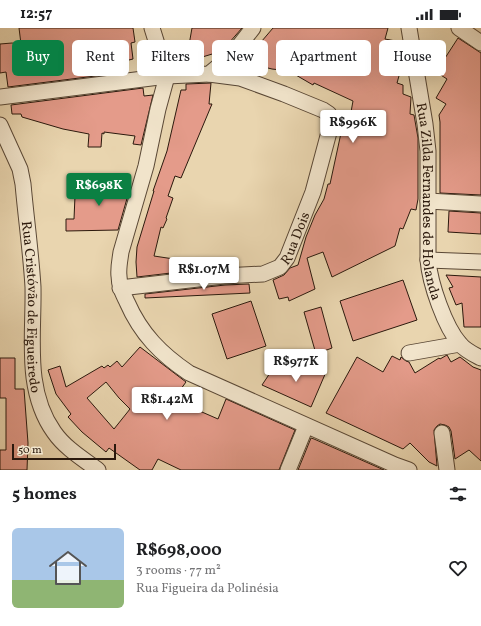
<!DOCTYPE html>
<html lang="en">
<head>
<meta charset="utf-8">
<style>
  body { margin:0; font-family:Vollkorn,serif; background:#f2f2f2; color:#202124; height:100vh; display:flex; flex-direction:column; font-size:15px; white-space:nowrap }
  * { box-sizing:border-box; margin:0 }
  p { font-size:13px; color:#757577 }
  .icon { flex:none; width:22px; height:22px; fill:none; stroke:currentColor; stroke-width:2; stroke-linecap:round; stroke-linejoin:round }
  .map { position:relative; height:442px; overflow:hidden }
  .sheet { display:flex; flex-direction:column; background:#fff; flex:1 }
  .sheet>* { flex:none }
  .hud { position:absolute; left:12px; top:12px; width:457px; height:36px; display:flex; gap:8px }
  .scale { position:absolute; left:12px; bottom:10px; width:104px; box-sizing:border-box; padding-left:4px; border:2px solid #2b190d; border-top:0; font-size:11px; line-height:14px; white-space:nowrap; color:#2b190d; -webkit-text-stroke:3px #f1e4cb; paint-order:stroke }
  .price { position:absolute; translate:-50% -34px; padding:0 9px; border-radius:4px; background:#fff; color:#222; font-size:13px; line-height:26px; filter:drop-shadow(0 1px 2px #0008) }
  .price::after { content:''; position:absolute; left:50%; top:24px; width:12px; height:9px; margin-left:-6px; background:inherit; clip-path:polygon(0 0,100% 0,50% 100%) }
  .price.active { background:#0b8043; color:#fff }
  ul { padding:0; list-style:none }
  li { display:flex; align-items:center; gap:12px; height:100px; padding:0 12px }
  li+li { border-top:1px solid #e0e0e0 }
  li span { display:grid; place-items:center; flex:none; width:112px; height:80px; border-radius:6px; color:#555 }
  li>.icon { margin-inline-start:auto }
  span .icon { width:48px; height:48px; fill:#fffc; stroke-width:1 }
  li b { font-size:17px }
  h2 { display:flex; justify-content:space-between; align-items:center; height:48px; padding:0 12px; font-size:17px }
  .tag { padding:0 14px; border-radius:6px; background:#fff; box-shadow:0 4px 16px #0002; font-size:14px; line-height:36px }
  .tag.active { background:#0b8043; color:#fff }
  .status { display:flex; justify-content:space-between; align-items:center; height:28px; padding:0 20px; background:#fff; direction:ltr }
  .status svg { height:11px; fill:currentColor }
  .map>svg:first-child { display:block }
</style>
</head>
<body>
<div class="status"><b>12:57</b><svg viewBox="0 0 49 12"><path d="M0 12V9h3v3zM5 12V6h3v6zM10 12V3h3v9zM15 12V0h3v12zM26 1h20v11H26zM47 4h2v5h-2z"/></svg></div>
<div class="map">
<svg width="481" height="442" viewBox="0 0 481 442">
  <rect width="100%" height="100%" fill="#e9d5af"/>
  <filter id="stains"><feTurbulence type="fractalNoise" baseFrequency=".005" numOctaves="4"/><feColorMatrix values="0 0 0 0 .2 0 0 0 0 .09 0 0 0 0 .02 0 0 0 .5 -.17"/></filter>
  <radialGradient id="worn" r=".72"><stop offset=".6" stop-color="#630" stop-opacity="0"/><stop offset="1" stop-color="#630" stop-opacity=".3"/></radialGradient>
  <!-- building -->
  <path fill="#e49b8a" stroke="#2b190d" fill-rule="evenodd" d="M19 0H133L135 14 131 15 133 31 125 33 127 44 8 59 6 44 0 45V16L12 15 21 16Z
    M192 0H242L222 23 186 34Z
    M273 0H388L385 11 401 14 404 30 397 55 403 57V66L411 69 410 86 414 87 418 110V171L416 182 411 181 403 201 400 200 395 218 332 249 323 224 307 230 315 261 289 273 288 269 279 271 273 252 284 247 290 240 298 237 306 209 315 187 324 171 328 156H330L341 105 347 106 353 73 314 55 313 57 289 43 272 41 244 34Z
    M458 10 481 25V167L440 165V94L439 87 446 76 436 70 447 51 436 44Z
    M211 55 209 76H212L181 150 175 148 168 168 173 170 166 190 167 191 163 200 161 199 154 228 187 233 188 243 137 249 136 234 137 219 154 163H153L167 123 181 62H186V56Z
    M143 60 144 68 153 67 141 117 133 116 135 108 104 104V106L102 105 101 119H88L89 106 63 101 22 89 21 86H12L11 77Z
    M103 146H117L118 168 128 167 118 202 66 203V191H74L75 168H87L88 155H103Z
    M449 183 481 185V206L448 204Z
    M446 247 481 249V299H464L462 275 456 277 449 260 453 259Z
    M403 252 417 292 353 313 340 273Z
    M249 256 250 265 145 270V266L225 257Z
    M251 273 266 318 227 331 212 286Z
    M321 279 332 320 316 326 304 284Z
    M140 319 186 354 175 369 196 379 195 381 218 391 226 371 295 402 279 442H181L158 431 152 442H140L109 420 106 424 82 404 68 389 71 386 56 366 48 342 60 338 66 359 102 338 104 340 108 337 110 339 117 333 122 339ZM106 354 119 370 130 381 114 401 87 370Z
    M447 327 451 334 460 329 473 339 481 342V433L469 422 455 431 451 403 449 399 445 397 440 396 437 398 434 402 437 438 429 434 410 415 403 421 326 385 357 329 383 344 392 328 400 332 401 329 406 333 409 334 415 345 439 330 440 331Z
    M0 330H15V361H24L28 415 27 442H0V422H6V370H0Z
    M306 335 326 344 311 379 262 357 276 336 296 344V343L302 345Z
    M311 410 314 411 384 442H298Z"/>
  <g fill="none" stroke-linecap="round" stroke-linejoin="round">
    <defs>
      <g id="minor">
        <path d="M152 0 167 48"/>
        <path id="s1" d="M409 0 425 96 428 123V232C430 256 445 299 460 316 466 323 473 326 481 330"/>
        <path d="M459 0 481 15"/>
        <path d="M167 48 158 81 146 138 121 224C120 232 118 240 119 248 119 258 123 266 127 274 141 306 161 326 189 345L395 437 409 442"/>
        <path d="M0 69 167 48 209 46 232 27 253 0"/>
        <path id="s2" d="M0 97 20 141 23 156C26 190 31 225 33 259 34 308 24 362 54 404 65 420 83 431 98 442"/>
        <path d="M428 173 481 176"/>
        <path d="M428 232 481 234"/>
        <path id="s3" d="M120 260 224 248 263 246 280 239 287 230 313 164 332 93 329 86 323 82 284 66 240 50 209 46"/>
        <path d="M409 325 460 316"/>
        <path d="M442 405 447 442"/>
        <path d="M288 442 306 398"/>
      </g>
    </defs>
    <!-- minor casing -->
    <use href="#minor" stroke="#5a4836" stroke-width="17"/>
    <!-- minor -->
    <use href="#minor" stroke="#f1e4cb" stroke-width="15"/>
  </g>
  <g text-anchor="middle" stroke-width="3" stroke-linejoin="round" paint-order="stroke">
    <!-- street labels -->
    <g font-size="14" fill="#2b190d" stroke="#f1e4cb">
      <text dy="5" stroke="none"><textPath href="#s1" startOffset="175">Rua Zilda Fernandes de Holanda</textPath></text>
      <text dy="5" stroke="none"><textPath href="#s3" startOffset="195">Rua Dois</textPath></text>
      <text dy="5" stroke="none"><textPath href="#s2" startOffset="187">Rua Cristóvão de Figueiredo</textPath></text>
    </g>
  </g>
  <rect width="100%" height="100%" filter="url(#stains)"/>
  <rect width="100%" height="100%" fill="url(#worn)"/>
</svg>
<div class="scale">50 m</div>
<b class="price" style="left:353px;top:116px">R$996K</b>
<b class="price active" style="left:99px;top:179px">R$698K</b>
<b class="price" style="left:204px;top:263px">R$1.07M</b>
<b class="price" style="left:296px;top:355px">R$977K</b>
<b class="price" style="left:167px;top:393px">R$1.42M</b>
<div class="hud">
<a class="tag active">Buy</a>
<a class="tag">Rent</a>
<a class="tag">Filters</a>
<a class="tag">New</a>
<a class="tag">Apartment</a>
<a class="tag">House</a>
</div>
</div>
<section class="sheet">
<h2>5 homes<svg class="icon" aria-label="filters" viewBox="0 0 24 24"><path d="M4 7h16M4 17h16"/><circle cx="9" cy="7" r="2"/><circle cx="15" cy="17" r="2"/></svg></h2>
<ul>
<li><span style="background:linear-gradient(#a9c7e8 65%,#8fb573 0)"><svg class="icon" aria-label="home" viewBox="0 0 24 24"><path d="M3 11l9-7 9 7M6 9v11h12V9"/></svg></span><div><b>R$698,000</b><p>3 rooms · 77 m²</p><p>Rua Figueira da Polinésia</p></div><svg class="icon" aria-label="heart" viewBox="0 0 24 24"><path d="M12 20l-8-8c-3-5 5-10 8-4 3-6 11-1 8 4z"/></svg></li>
</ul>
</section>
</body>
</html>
